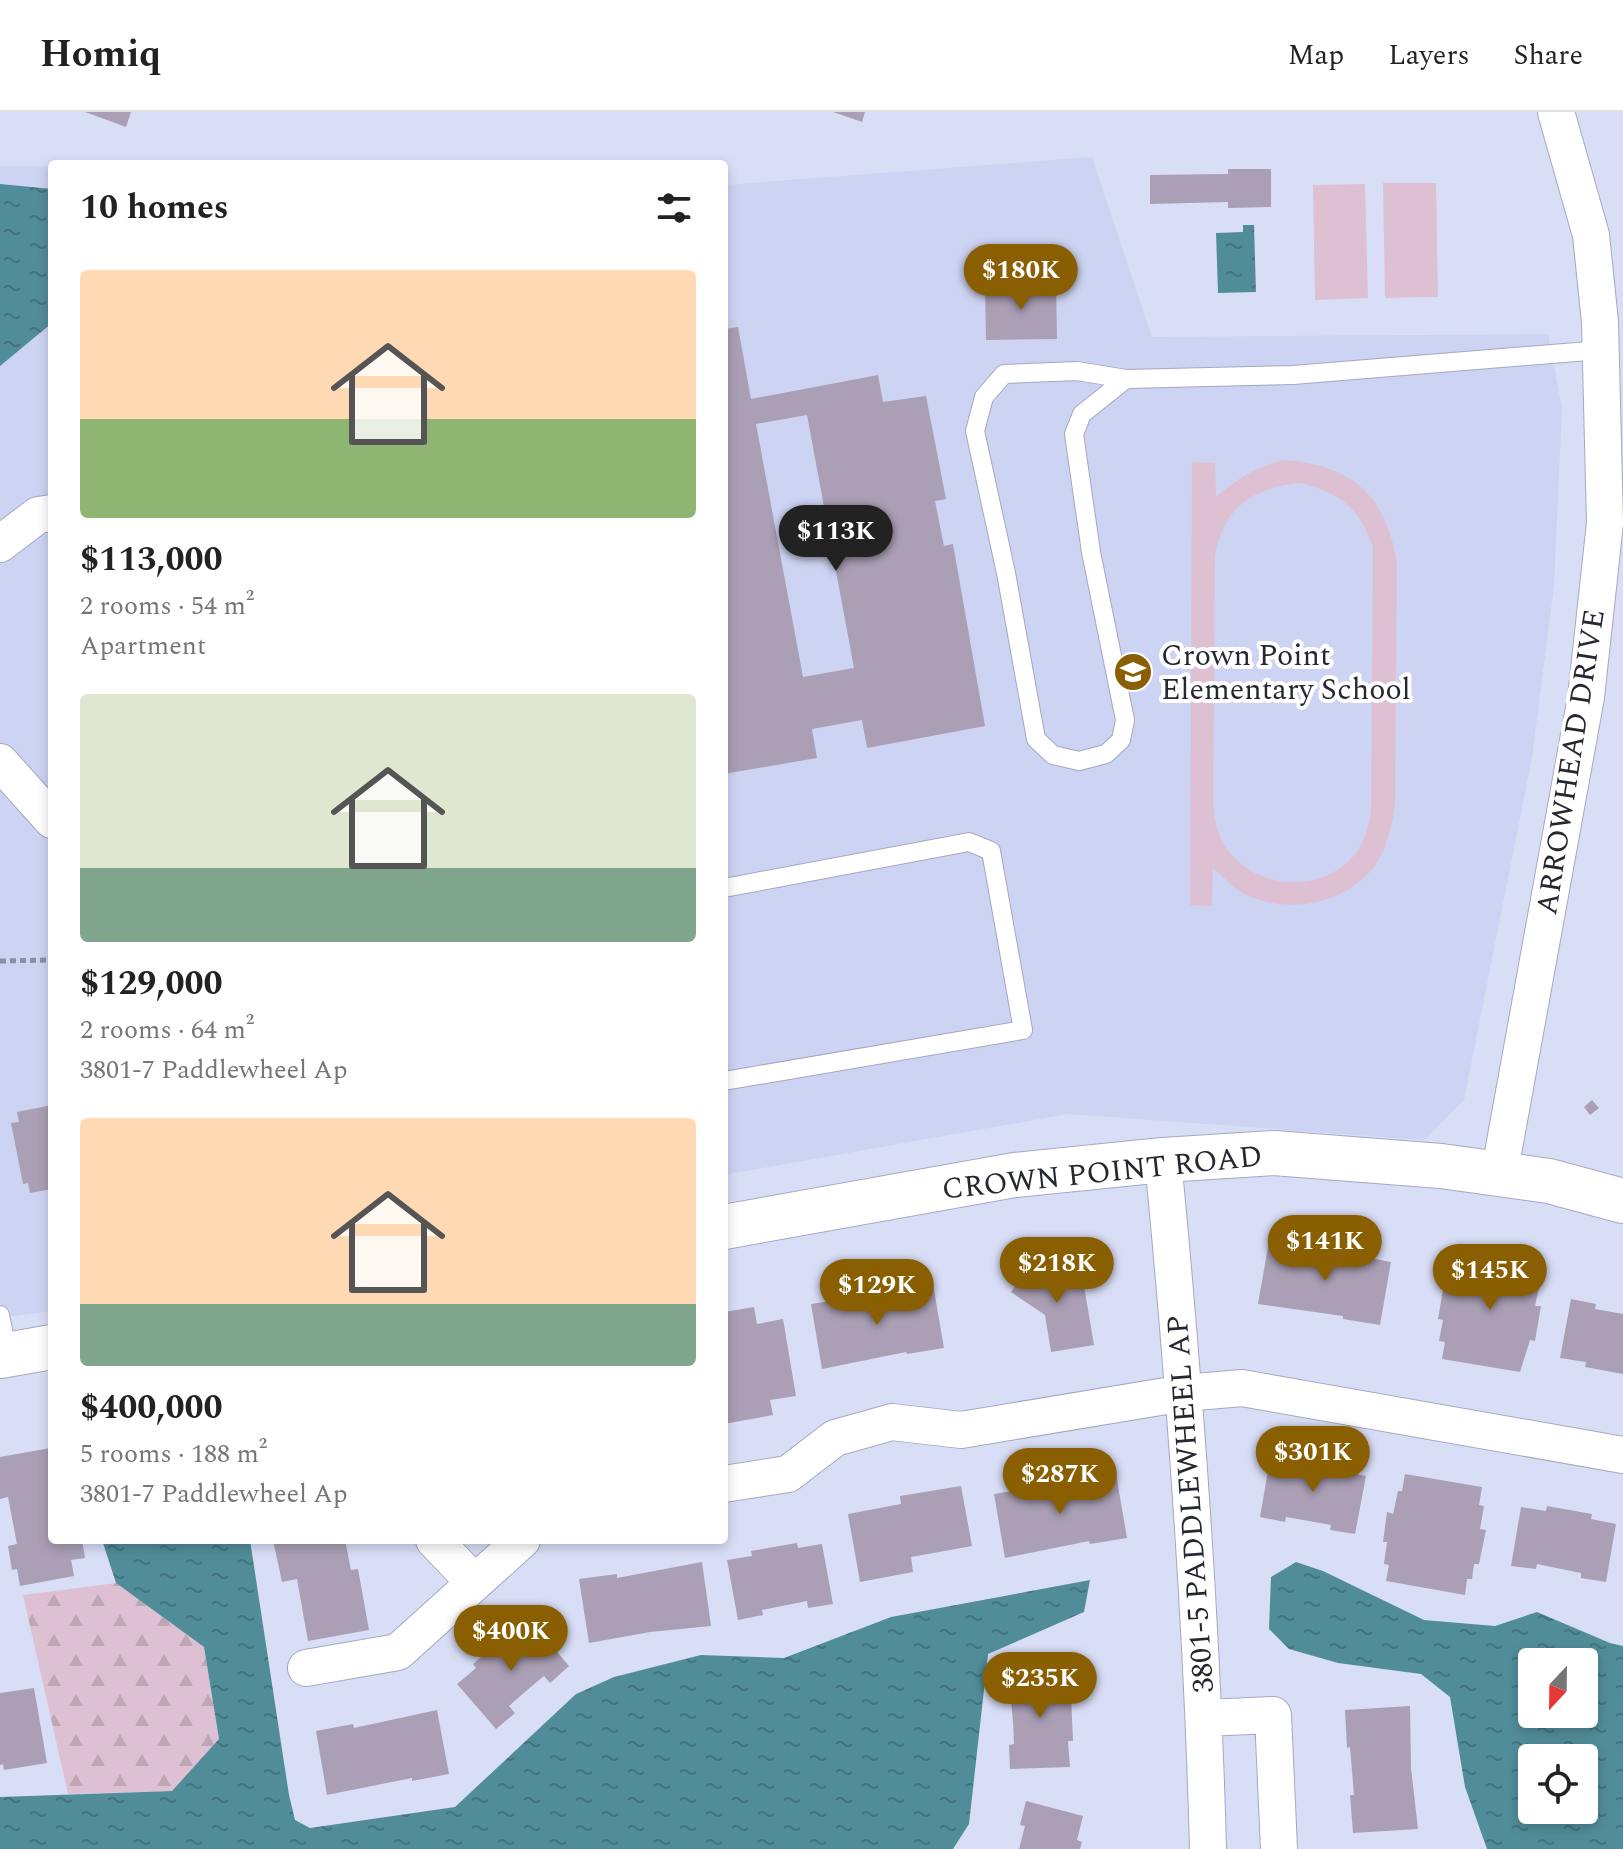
<!DOCTYPE html>
<html lang="en">
<head>
<meta charset="utf-8">
<style>
  body { margin:0; font-family:Spectral,serif; background:#f2f2f2; color:#222; height:100vh; display:flex; flex-direction:column; font-size:30px; white-space:nowrap }
  * { box-sizing:border-box; margin:0 }
  p { font-size:26px; color:#767676 }
  .icon { flex:none; width:44px; height:44px; fill:none; stroke:currentColor; stroke-width:2; stroke-linecap:round; stroke-linejoin:round }
  .map { position:relative; flex:1; overflow:hidden }
  .drawer { position:absolute; left:48px; top:48px; width:680px; height:1384px; display:flex; flex-direction:column; background:#fff; border-radius:8px; box-shadow:0 4px 12px #0003 }
  .drawer>* { flex:none }
  .needle { width:52px; rotate:202deg }
  .buttons { position:absolute; left:1518px; top:1536px; display:grid; gap:16px }
  .buttons a { display:grid; place-items:center; width:80px; height:80px; border-radius:8px; background:#fff; box-shadow:0 4px 12px #0003; font-size:40px }
  .price { position:absolute; translate:-50% -68px; padding:0 18px; border-radius:28px; background:#8a5f01; color:#fff; font-size:26px; line-height:52px; filter:drop-shadow(0 2px 4px #0008) }
  .price::after { content:''; position:absolute; left:50%; top:48px; width:24px; height:18px; margin-left:-12px; background:inherit; clip-path:polygon(0 0,100% 0,50% 100%) }
  .price.current { background:#222; color:#fff }
  ul { padding:0; list-style:none }
  li { display:grid; align-content:center; gap:16px; height:424px; padding:0 32px }
  li span { display:grid; place-items:center; height:248px; border-radius:8px; color:#555 }
  li>.icon { margin-inline-start:auto }
  span .icon { width:144px; height:144px; fill:#fffc; stroke-width:1 }
  li b { font-size:34px }
  h2 { display:flex; justify-content:space-between; align-items:center; height:96px; padding:0 32px; font-size:34px }
  header { display:flex; align-items:center; gap:48px; box-sizing:border-box; height:112px; padding:0 40px; background:#fff; border-bottom:2px solid #e0e0e0 }
  header strong { font-size:38px }
  nav { display:flex; gap:44px; margin-inline-start:auto; font-size:28px }
  .map>svg:first-child { display:block }
</style>
</head>
<body>
<header>
<strong>Homiq</strong>
<nav><a>Map</a><a>Layers</a><a>Share</a></nav>
</header>
<div class="map">
<svg width="1623" height="1737" viewBox="0 0 1623 1737">
  <defs>
    <pattern id="forest-firs" width="22" height="20" patternUnits="userSpaceOnUse" patternTransform="scale(2)"><rect width="22" height="20" fill="#ddc1d2"/><path d="M5 1l3.5 6h-7zM16 11l3.5 6h-7z" fill="#bea6b5"/></pattern>
    <pattern id="water-ripples" width="26" height="14" patternUnits="userSpaceOnUse" patternTransform="scale(2)"><rect width="26" height="14" fill="#518d99"/><path d="M2 4q2-2 4 0t4 0M15 11q2-2 4 0t4 0" fill="none" stroke="#43737d"/></pattern>
  </defs>
  <rect width="100%" height="100%" fill="#d9def7"/>
  <!-- built -->
  <path fill="#cdd3f2" d="M1092 45 1152 225 1548 222 1562 296 1554 474 1532 646 1464 988 1425 1028 1068 1002 724 1063V73Z
    M0 54H52V1199L0 1206Z"/>
  <!-- forest -->
  <path fill="url(#forest-firs)" d="M116 1471 204 1535 219 1627 172 1679 68 1682 23 1483Z"/>
  <!-- pitch -->
  <path fill="#ddc1d2" fill-rule="evenodd" d="M1383 71H1436L1438 185 1385 186Z
    M1365 72 1368 186 1315 188 1313 73Z
    M1284 348C1353 353 1386 384 1397 451L1395 693C1392 712 1389 729 1379 747 1352 794 1280 806 1236 777 1228 771 1221 762 1213 756L1212 794 1190 793 1192 350 1215 351 1216 385C1238 366 1256 355 1284 348ZM1301 371C1342 382 1359 396 1373 435L1371 701C1368 715 1365 729 1356 741 1325 782 1256 779 1227 737 1217 723 1214 707 1213 690L1215 444C1223 395 1254 375 1301 371Z"/>
  <!-- water -->
  <path fill="url(#water-ripples)" fill-rule="evenodd" d="M0 72 52 77V211L0 254Z
    M1243 113H1254L1256 180 1218 181 1216 121 1243 120Z
    M102 1428H250L289 1683 295 1708 310 1716 455 1695 576 1582 614 1565 701 1543 784 1546 891 1505 1090 1468 1084 1500 988 1542 969 1712 953 1737H0V1685L172 1679 219 1627 204 1535 116 1471Z
    M1296 1450 1323 1459 1424 1508 1495 1514 1537 1500 1610 1531 1623 1534V1737H1487L1465 1675 1450 1585 1421 1562 1338 1551 1289 1537 1269 1517 1271 1465ZM1584 1550V1602H1532V1550ZM1584 1646V1698H1532V1646Z"/>
  <!-- building -->
  <path fill="#aa9fb5" fill-rule="evenodd" d="M85 0H131L126 15Z
    M833 0H865L862 10Z
    M1228 57H1271V95L1228 96V90L1150 92V63L1228 62Z
    M1056 173 1057 227 986 228 985 174Z
    M738 215 751 287 878 263 883 290 926 284 946 387 935 389 944 434 953 432 985 614 867 636 862 608 812 617 817 646 724 662V217ZM807 303 854 556 803 565 756 312Z
    M1592 988 1599 996 1590 1003 1584 995Z
    M52 993V1077L30 1081 28 1071 23 1072 11 1011 19 1010 17 1000Z
    M1269 1129 1306 1135 1305 1138 1353 1146 1354 1143 1391 1150 1380 1213 1343 1207V1204L1258 1192Z
    M1460 1139 1538 1152 1535 1170 1540 1171 1535 1194H1541L1535 1229 1530 1228 1520 1260 1442 1247 1445 1230 1439 1229 1443 1208 1438 1207 1443 1177 1449 1178 1453 1156 1458 1157Z
    M1037 1143 1084 1174 1094 1233 1051 1240 1045 1203 1011 1180Z
    M933 1172 944 1236 907 1242 906 1240 822 1257 811 1192 849 1186V1190Z
    M1571 1187 1596 1192 1595 1197 1623 1202V1262L1585 1255 1586 1250 1560 1246Z
    M754 1195 757 1212 783 1207 796 1284 770 1288 773 1303 724 1312V1200Z
    M50 1336 52 1428H82L85 1446 71 1448 74 1464 20 1474 17 1457 12 1458 8 1434 17 1432 8 1385 0 1387V1345Z
    M1296 1346 1341 1354V1359L1366 1364 1355 1422 1330 1418 1331 1413 1309 1409 1286 1405 1285 1410 1260 1405 1270 1347 1295 1351Z
    M1116 1362 1127 1426 1090 1432 1089 1429 1005 1446 994 1382 1031 1376 1032 1379Z
    M1405 1362 1482 1375 1479 1393 1484 1394 1480 1417 1486 1418 1479 1452H1474L1472 1467H1467L1465 1483 1386 1469 1389 1453 1384 1452 1387 1430H1383L1387 1400 1393 1402 1398 1379H1402Z
    M961 1374 972 1434 911 1445 913 1460 860 1470 848 1402 901 1392 900 1384Z
    M1547 1394 1592 1402 1591 1407 1616 1412 1606 1470 1581 1466V1461L1537 1452 1536 1457 1511 1454 1521 1395 1546 1399Z
    M273 1428H345L351 1458 358 1457 369 1518 308 1529 297 1467 282 1470Z
    M797 1431 798 1436 822 1432 833 1492 808 1496 807 1489 762 1498 763 1503 738 1508 727 1448 752 1444 751 1439Z
    M702 1450 711 1514 650 1520 589 1531 579 1467 617 1462V1466Z
    M531 1509 569 1554 550 1571 544 1564 526 1579 509 1594 515 1601 496 1617 457 1572 476 1556 473 1552 508 1522 511 1526Z
    M1064 1558 1066 1583H1071L1073 1629H1068L1070 1655 1010 1657 1009 1633 1014 1632 1013 1610 1011 1587H1006L1005 1562Z
    M34 1576 47 1651 4 1658 3 1652 0 1653V1581Z
    M1410 1594 1411 1656 1418 1717 1353 1721 1350 1683H1354L1350 1635 1347 1636 1345 1598Z
    M437 1598 449 1662 412 1669V1666L327 1683 316 1619 353 1612 354 1616Z
    M1026 1689 1083 1704 1077 1728 1082 1730 1080 1737H1019L1025 1714 1020 1713Z"/>
  <g fill="none" stroke-linecap="round" stroke-linejoin="round">
    <defs>
      <path id="lane" d="M1126 267 1082 302 1074 322 1091 440 1125 608 1121 628 1106 642 1079 649 1053 643 1036 627 1006 461 975 319 984 285 1004 262 1077 259 1126 267 1293 263 1601 238
        M724 776 969 730 991 739 1023 918 724 969
        M0 1203 8 1242"/>
      <path id="street" d="M0 432 38 403 52 401
        M0 650 52 708
        M1163 1048C1185 1277 1202 1507 1208 1737
        M1499 1063 1586 585 1605 411 1600 210 1591 123 1556 0
        M724 1372 788 1362 835 1326 892 1310 961 1318 1184 1281 1242 1276 1623 1343
        M434 1428 474 1470
        M306 1556 398 1540 522 1428
        M1205 1606 1273 1603 1279 1737"/>
      <path id="secondary" d="M724 1115 1015 1063 1163 1048 1274 1041 1441 1054 1549 1069 1623 1089
        M0 1244 52 1235"/>
    </defs>
    <!-- lane casing -->
    <use href="#lane" stroke="#a4a9c0" stroke-width="20"/>
    <!-- street casing -->
    <use href="#street" stroke="#a4a9c0" stroke-width="38"/>
    <!-- secondary casing -->
    <use href="#secondary" stroke="#a4a9c0" stroke-width="46"/>
    <!-- path -->
    <path stroke="#8c8fa1" stroke-width="5" stroke-dasharray="6 4" stroke-linecap="butt" d="M0 849 52 848"/>
    <!-- lane -->
    <use href="#lane" stroke="#fff" stroke-width="18"/>
    <!-- street -->
    <use href="#street" stroke="#fff" stroke-width="36"/>
    <!-- secondary -->
    <use href="#secondary" stroke="#fff" stroke-width="44"/>
  </g>
  <!-- icons -->
  <defs>
    <symbol id="school-disc" viewBox="-11 -11 22 22"><circle r="9.5" fill="#8a5f01" stroke="#fff"/><path d="M0-5L7-2L0 1L-7-2ZM-4 1L0 2.5L4 1V4Q0 6-4 4Z" fill="#fff"/></symbol>
  </defs>
  <g fill-rule="evenodd">
    <use href="#school-disc" x="1111" y="538" width="44" height="44"/>
  </g>
  <g text-anchor="middle" stroke-width="8" stroke-linejoin="round" paint-order="stroke">
    <!-- poi labels -->
    <g font-size="30" fill="#262831" stroke="#fff" text-anchor="start">
      <text x="1161" y="553">Crown Point<tspan x="1161" dy="34">Elementary School</tspan></text>
    </g>
    <!-- street labels -->
    <g font-size="30" fill="#262831" stroke="#fff">
      <text transform="translate(1570 650) rotate(-81)" y="10">ARROWHEAD DRIVE</text>
      <text transform="translate(1102 1060) rotate(-6)" y="10">CROWN POINT ROAD</text>
      <text transform="translate(1190 1392) rotate(-94)" y="10">3801-5 PADDLEWHEEL AP</text>
    </g>
  </g>
</svg>
<div class="buttons">
<a><svg class="needle" viewBox="-14 -14 28 28"><path d="M0-13l5 13h-10z" fill="#e53935"/><path d="M0 13l5-13h-10z" fill="#767676"/></svg></a>
<a><svg class="icon" aria-label="locate" viewBox="0 0 24 24"><circle cx="12" cy="12" r="6"/><path d="M12 2v4M12 18v4M2 12h4M18 12h4"/></svg></a>
</div>
<b class="price" style="left:1021px;top:200px">$180K</b>
<b class="price current" style="left:836px;top:461px">$113K</b>
<b class="price" style="left:1325px;top:1171px">$141K</b>
<b class="price" style="left:1057px;top:1193px">$218K</b>
<b class="price" style="left:1490px;top:1200px">$145K</b>
<b class="price" style="left:877px;top:1215px">$129K</b>
<b class="price" style="left:1313px;top:1382px">$301K</b>
<b class="price" style="left:1060px;top:1404px">$287K</b>
<b class="price" style="left:511px;top:1561px">$400K</b>
<b class="price" style="left:1040px;top:1608px">$235K</b>
<section class="drawer">
<h2>10 homes<svg class="icon" aria-label="filters" viewBox="0 0 24 24"><path d="M4 7h16M4 17h16"/><circle cx="9" cy="7" r="2"/><circle cx="15" cy="17" r="2"/></svg></h2>
<ul>
<li><span style="background:linear-gradient(#ffd9b3 60%,#8fb573 0)"><svg class="icon" aria-label="home" viewBox="0 0 24 24"><path d="M3 11l9-7 9 7M6 9v11h12V9"/></svg></span><div><b>$113,000</b><p>2 rooms · 54 m²</p><p>Apartment</p></div></li>
<li><span style="background:linear-gradient(#dfe7d0 70%,#7fa58c 0)"><svg class="icon" aria-label="home" viewBox="0 0 24 24"><path d="M3 11l9-7 9 7M6 9v11h12V9"/></svg></span><div><b>$129,000</b><p>2 rooms · 64 m²</p><p>3801-7 Paddlewheel Ap</p></div></li>
<li><span style="background:linear-gradient(#ffd9b3 75%,#7fa58c 0)"><svg class="icon" aria-label="home" viewBox="0 0 24 24"><path d="M3 11l9-7 9 7M6 9v11h12V9"/></svg></span><div><b>$400,000</b><p>5 rooms · 188 m²</p><p>3801-7 Paddlewheel Ap</p></div></li>
</ul>
</section>
</div>
</body>
</html>
